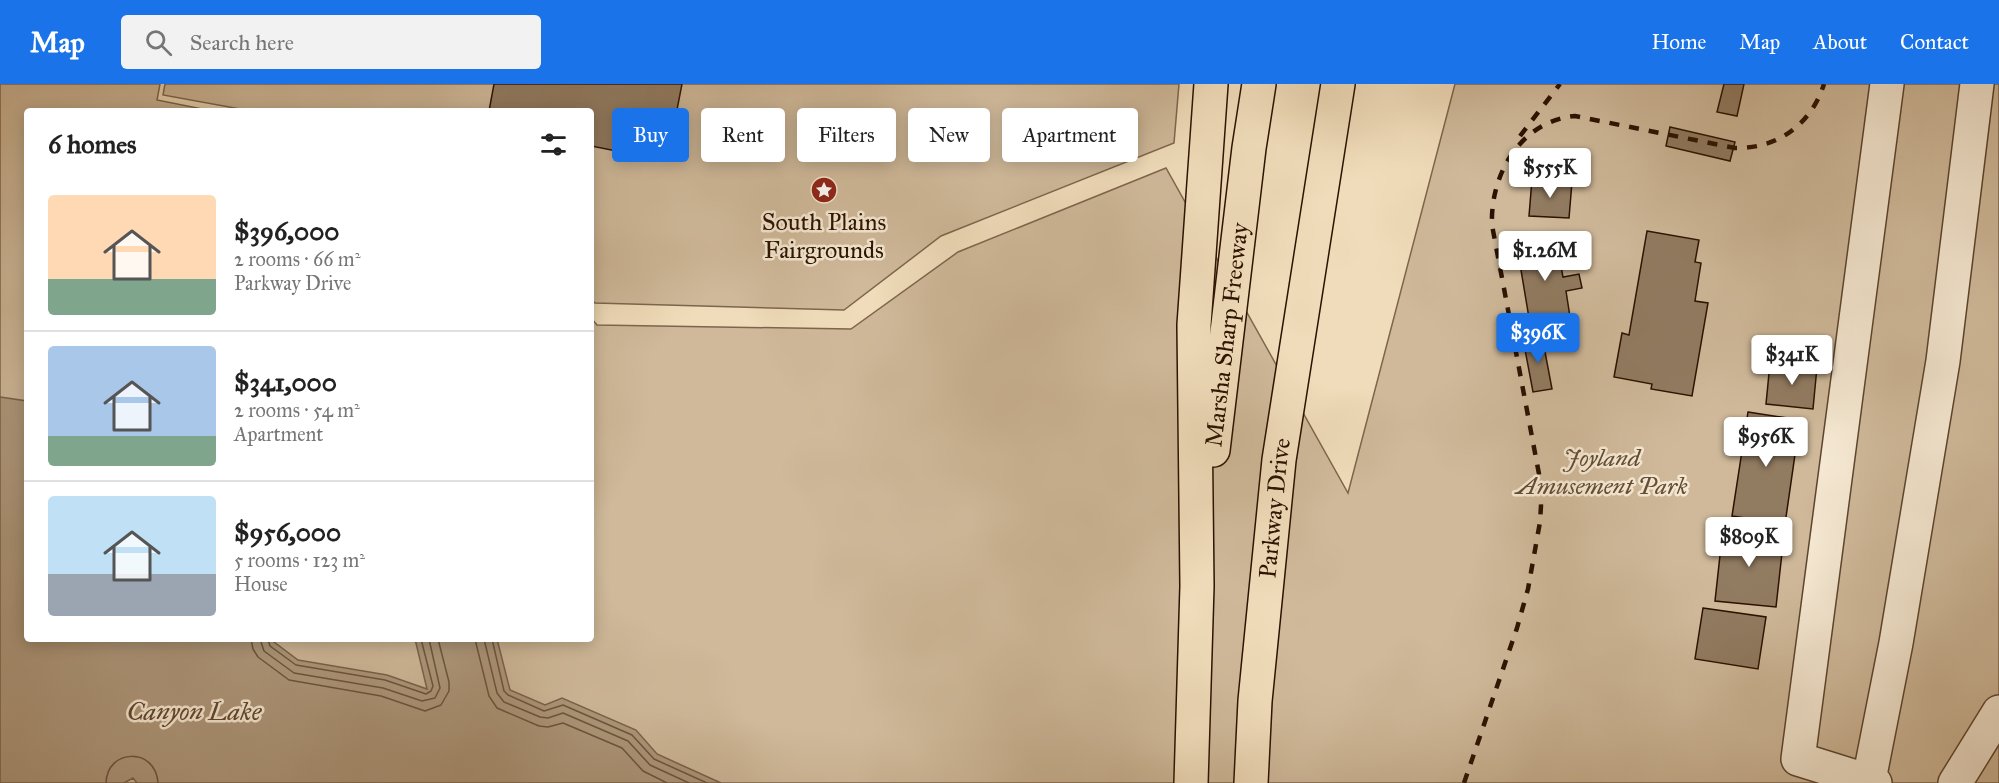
<!DOCTYPE html>
<html lang="en">
<head>
<meta charset="utf-8">
<style>
  body { margin:0; font-family:"IM FELL Great Primer",serif; background:#f2f2f2; color:#222; height:100vh; display:flex; flex-direction:column; font-size:22px; white-space:nowrap }
  * { box-sizing:border-box; margin:0 }
  p { font-size:20px; color:#767676 }
  .icon { flex:none; width:33px; height:33px; fill:none; stroke:currentColor; stroke-width:2; stroke-linecap:round; stroke-linejoin:round }
  .map { position:relative; flex:1; overflow:hidden }
  .sheet { position:absolute; left:24px; top:24px; width:570px; height:534px; display:flex; flex-direction:column; background:#fff; border-radius:6px; box-shadow:0 3px 15px #0003 }
  .sheet>* { flex:none }
  .hud { position:absolute; left:612px; top:24px; width:570px; height:54px; display:flex; gap:12px }
  .price { position:absolute; translate:-50% -51px; padding:0 14px; border-radius:6px; background:#fff; color:#222; font-size:20px; line-height:39px; filter:drop-shadow(0 2px 3px #0008) }
  .price::after { content:''; position:absolute; left:50%; top:36px; width:18px; height:14px; margin-left:-9px; background:inherit; clip-path:polygon(0 0,100% 0,50% 100%) }
  .price.selected { background:#1a73e8; color:#fff }
  ul { padding:0; list-style:none }
  li { display:flex; align-items:center; gap:18px; height:150px; padding:0 24px }
  li+li { border-top:2px solid #e0e0e0 }
  li span { display:grid; place-items:center; flex:none; width:168px; height:120px; border-radius:6px; color:#555 }
  li>.icon { margin-inline-start:auto }
  span .icon { width:72px; height:72px; fill:#fffc; stroke-width:1 }
  li b { font-size:26px }
  h2 { display:flex; justify-content:space-between; align-items:center; height:72px; padding:0 24px; font-size:26px }
  .pill { padding:0 21px; border-radius:6px; background:#fff; box-shadow:0 3px 15px #0003; font-size:21px; line-height:54px }
  .pill.selected { background:#1a73e8; color:#fff }
  header { display:flex; align-items:center; gap:36px; box-sizing:border-box; height:84px; padding:0 30px; background:#1a73e8; color:#fff }
  header strong { font-size:28px }
  nav { display:flex; gap:33px; margin-inline-start:auto; font-size:21px }
  .search { width:420px; height:54px; background:#f2f2f2; display:flex; align-items:center; gap:15px; box-sizing:border-box; padding:0 21px; border-radius:6px; color:#767676; font-size:22px }
  .map>svg:first-child { display:block }
</style>
</head>
<body>
<header>
<strong>Map</strong>
<div class="search"><svg class="icon" aria-label="search" viewBox="0 0 24 24"><circle cx="10" cy="10" r="6"/><path d="M15 15l6 6"/></svg>Search here</div>
<nav><a>Home</a><a>Map</a><a>About</a><a>Contact</a></nav>
</header>
<div class="map">
<svg width="1999" height="699" viewBox="0 0 1999 699">
  <rect width="100%" height="100%" fill="#f0dcba"/>
  <filter id="stains"><feTurbulence type="fractalNoise" baseFrequency=".00333" numOctaves="4"/><feColorMatrix values="0 0 0 0 .2 0 0 0 0 .09 0 0 0 0 .02 0 0 0 .5 -.17"/></filter>
  <radialGradient id="worn" r=".72"><stop offset=".6" stop-color="#630" stop-opacity="0"/><stop offset="1" stop-color="#630" stop-opacity=".3"/></radialGradient>
  <!-- green -->
  <path fill="#cfb99a" stroke="#7d654d" stroke-width="1.5" d="M0 0H160L157 16 212 27H27V555H591V234L597 241 851 245 958 168 1166 84 1348 409 1455 0H1999V699H0Z
    M165 0H1179L1174 59 941 152 844 226 595 219 591 215V27H251L163 11Z"/>
  <!-- water -->
  <path fill="#ad977b" stroke="#79614a" stroke-width="1.5" d="M0 313 27 317V555H270L298 576 387 591 427 605 415 555H497L510 606 545 621 562 614 636 646 657 670 721 699H137L133 694 124 699H0Z"/>
  <g fill="none" stroke-linecap="round" stroke-linejoin="round">
    <!-- shore -->
    <path stroke="#6c543e" stroke-width="1.5" d="M251 555 253 565 258 573 289 596 381 612 425 627 441 621 449 607V598L438 555
      M260 555 264 567 294 589 383 604 422 617 435 614 440 604 429 555
      M268 555 270 562 296 581 385 596 426 610 431 607 433 602 421 555
      M475 555 489 612 497 624 539 642 548 643 563 639 622 664 643 687 667 699
      M484 555 497 609 504 618 540 633 548 634 563 629 628 657 650 681 689 699
      M492 555 504 607 508 611 544 627 563 621 632 651 654 675 707 699
      M106 699C107 664 156 663 158 699"/>
  </g>
  <!-- building -->
  <path fill="#917b61" stroke="#2b1100" stroke-width="1.5" d="M494 0H682L667 77 591 62V27H489Z
    M1724 0H1744L1737 32 1717 28Z
    M1670 43 1735 58 1730 77 1666 62Z
    M1532 95 1572 98 1569 134 1529 132Z
    M1647 147 1699 156 1695 178 1701 179 1695 217 1708 219 1692 312 1651 305 1652 300 1614 293 1622 249 1629 251Z
    M1556 155 1563 193 1579 190 1582 204 1566 207 1570 233 1530 240 1517 162Z
    M1542 252 1552 305 1533 308 1523 255Z
    M1770 279 1817 283 1813 325 1766 320Z
    M1748 328 1800 336 1785 440 1732 432Z
    M1723 444 1784 451 1776 523 1715 517Z
    M1703 524 1766 533 1758 585 1695 575Z"/>
  <g fill="none" stroke-linecap="round" stroke-linejoin="round">
    <defs>
      <path id="minor" d="M1869 696 1896 559 1943 277 1977 0
        M1875 699 1798 675 1887 0
        M1955 699 1999 628"/>
      <g id="highway">
        <path id="s1" d="M1213 366 1249 64 1259 0"/>
        <path d="M1191 699 1197 502 1194 241 1211 0"/>
        <path id="s2" d="M1251 699 1255 617 1279 376 1338 0"/>
      </g>
    </defs>
    <!-- minor casing -->
    <use href="#minor" stroke="#5c442e" stroke-width="36"/>
    <!-- highway casing -->
    <use href="#highway" stroke="#2b1100" stroke-width="36"/>
    <!-- minor -->
    <use href="#minor" stroke="#f5e8d2" stroke-width="33"/>
    <!-- highway -->
    <use href="#highway" stroke="#f0dcba" stroke-width="33"/>
    <!-- rail -->
    <path stroke="#2b1100" stroke-width="4.5" stroke-dasharray="10 10" stroke-linecap="butt" d="M1520 52 1560 0
      M1464 699 1517 544 1528 505 1540 438 1541 422 1539 390 1492 141C1490 90 1521 37 1575 32L1735 64C1777 65 1811 41 1824 0"/>
  </g>
  <!-- icons -->
  <defs>
    <symbol id="sight-disc" viewBox="-11 -11 22 22"><circle r="9.5" fill="#8f2418" stroke="#f5e8d2"/><path d="M0-6L1.8-2.2L6-1.7L2.9 1.2L3.7 5.4L0 3.3L-3.7 5.4L-2.9 1.2L-6-1.7L-1.8-2.2Z" fill="#fff"/></symbol>
  </defs>
  <g fill-rule="evenodd">
    <use href="#sight-disc" x="809" y="91" width="30" height="30"/>
  </g>
  <g text-anchor="middle" stroke-width="5" stroke-linejoin="round" paint-order="stroke">
    <!-- poi labels -->
    <g font-size="24" fill="#2b1100" stroke="#f5e8d2">
      <text x="824" y="146">South Plains<tspan x="824" dy="28">Fairgrounds</tspan></text>
    </g>
    <!-- street labels -->
    <g font-size="24" fill="#2b1100" stroke="#f5e8d2">
      <text dy="8" stroke="none"><textPath href="#s1" startOffset="116">Marsha Sharp Freeway</textPath></text>
      <text dy="8" stroke="none"><textPath href="#s2" startOffset="276">Parkway Drive</textPath></text>
    </g>
    <!-- park labels -->
    <g font-size="24" font-style="italic" fill="#644c36" stroke="#f5e8d2">
      <text x="1602" y="382">Joyland<tspan x="1602" dy="28">Amusement Park</tspan></text>
    </g>
    <!-- water labels -->
    <g font-size="26" font-style="italic" fill="#5f4731" stroke="#f5e8d2">
      <text x="194" y="636">Canyon Lake</text>
    </g>
  </g>
  <rect width="100%" height="100%" filter="url(#stains)"/>
  <rect width="100%" height="100%" fill="url(#worn)"/>
</svg>
<b class="price" style="left:1550px;top:115px">$555K</b>
<b class="price" style="left:1545px;top:198px">$1.26M</b>
<b class="price selected" style="left:1538px;top:280px">$396K</b>
<b class="price" style="left:1792px;top:302px">$341K</b>
<b class="price" style="left:1766px;top:384px">$956K</b>
<b class="price" style="left:1749px;top:484px">$809K</b>
<div class="hud">
<a class="pill selected">Buy</a>
<a class="pill">Rent</a>
<a class="pill">Filters</a>
<a class="pill">New</a>
<a class="pill">Apartment</a>
</div>
<section class="sheet">
<h2>6 homes<svg class="icon" aria-label="filters" viewBox="0 0 24 24"><path d="M4 7h16M4 17h16"/><circle cx="9" cy="7" r="2"/><circle cx="15" cy="17" r="2"/></svg></h2>
<ul>
<li><span style="background:linear-gradient(#ffd9b3 70%,#7fa58c 0)"><svg class="icon" aria-label="home" viewBox="0 0 24 24"><path d="M3 11l9-7 9 7M6 9v11h12V9"/></svg></span><div><b>$396,000</b><p>2 rooms · 66 m²</p><p>Parkway Drive</p></div></li>
<li><span style="background:linear-gradient(#a9c7e8 75%,#7fa58c 0)"><svg class="icon" aria-label="home" viewBox="0 0 24 24"><path d="M3 11l9-7 9 7M6 9v11h12V9"/></svg></span><div><b>$341,000</b><p>2 rooms · 54 m²</p><p>Apartment</p></div></li>
<li><span style="background:linear-gradient(#bfe0f5 65%,#9aa5b1 0)"><svg class="icon" aria-label="home" viewBox="0 0 24 24"><path d="M3 11l9-7 9 7M6 9v11h12V9"/></svg></span><div><b>$956,000</b><p>5 rooms · 123 m²</p><p>House</p></div></li>
</ul>
</section>
</div>
</body>
</html>
